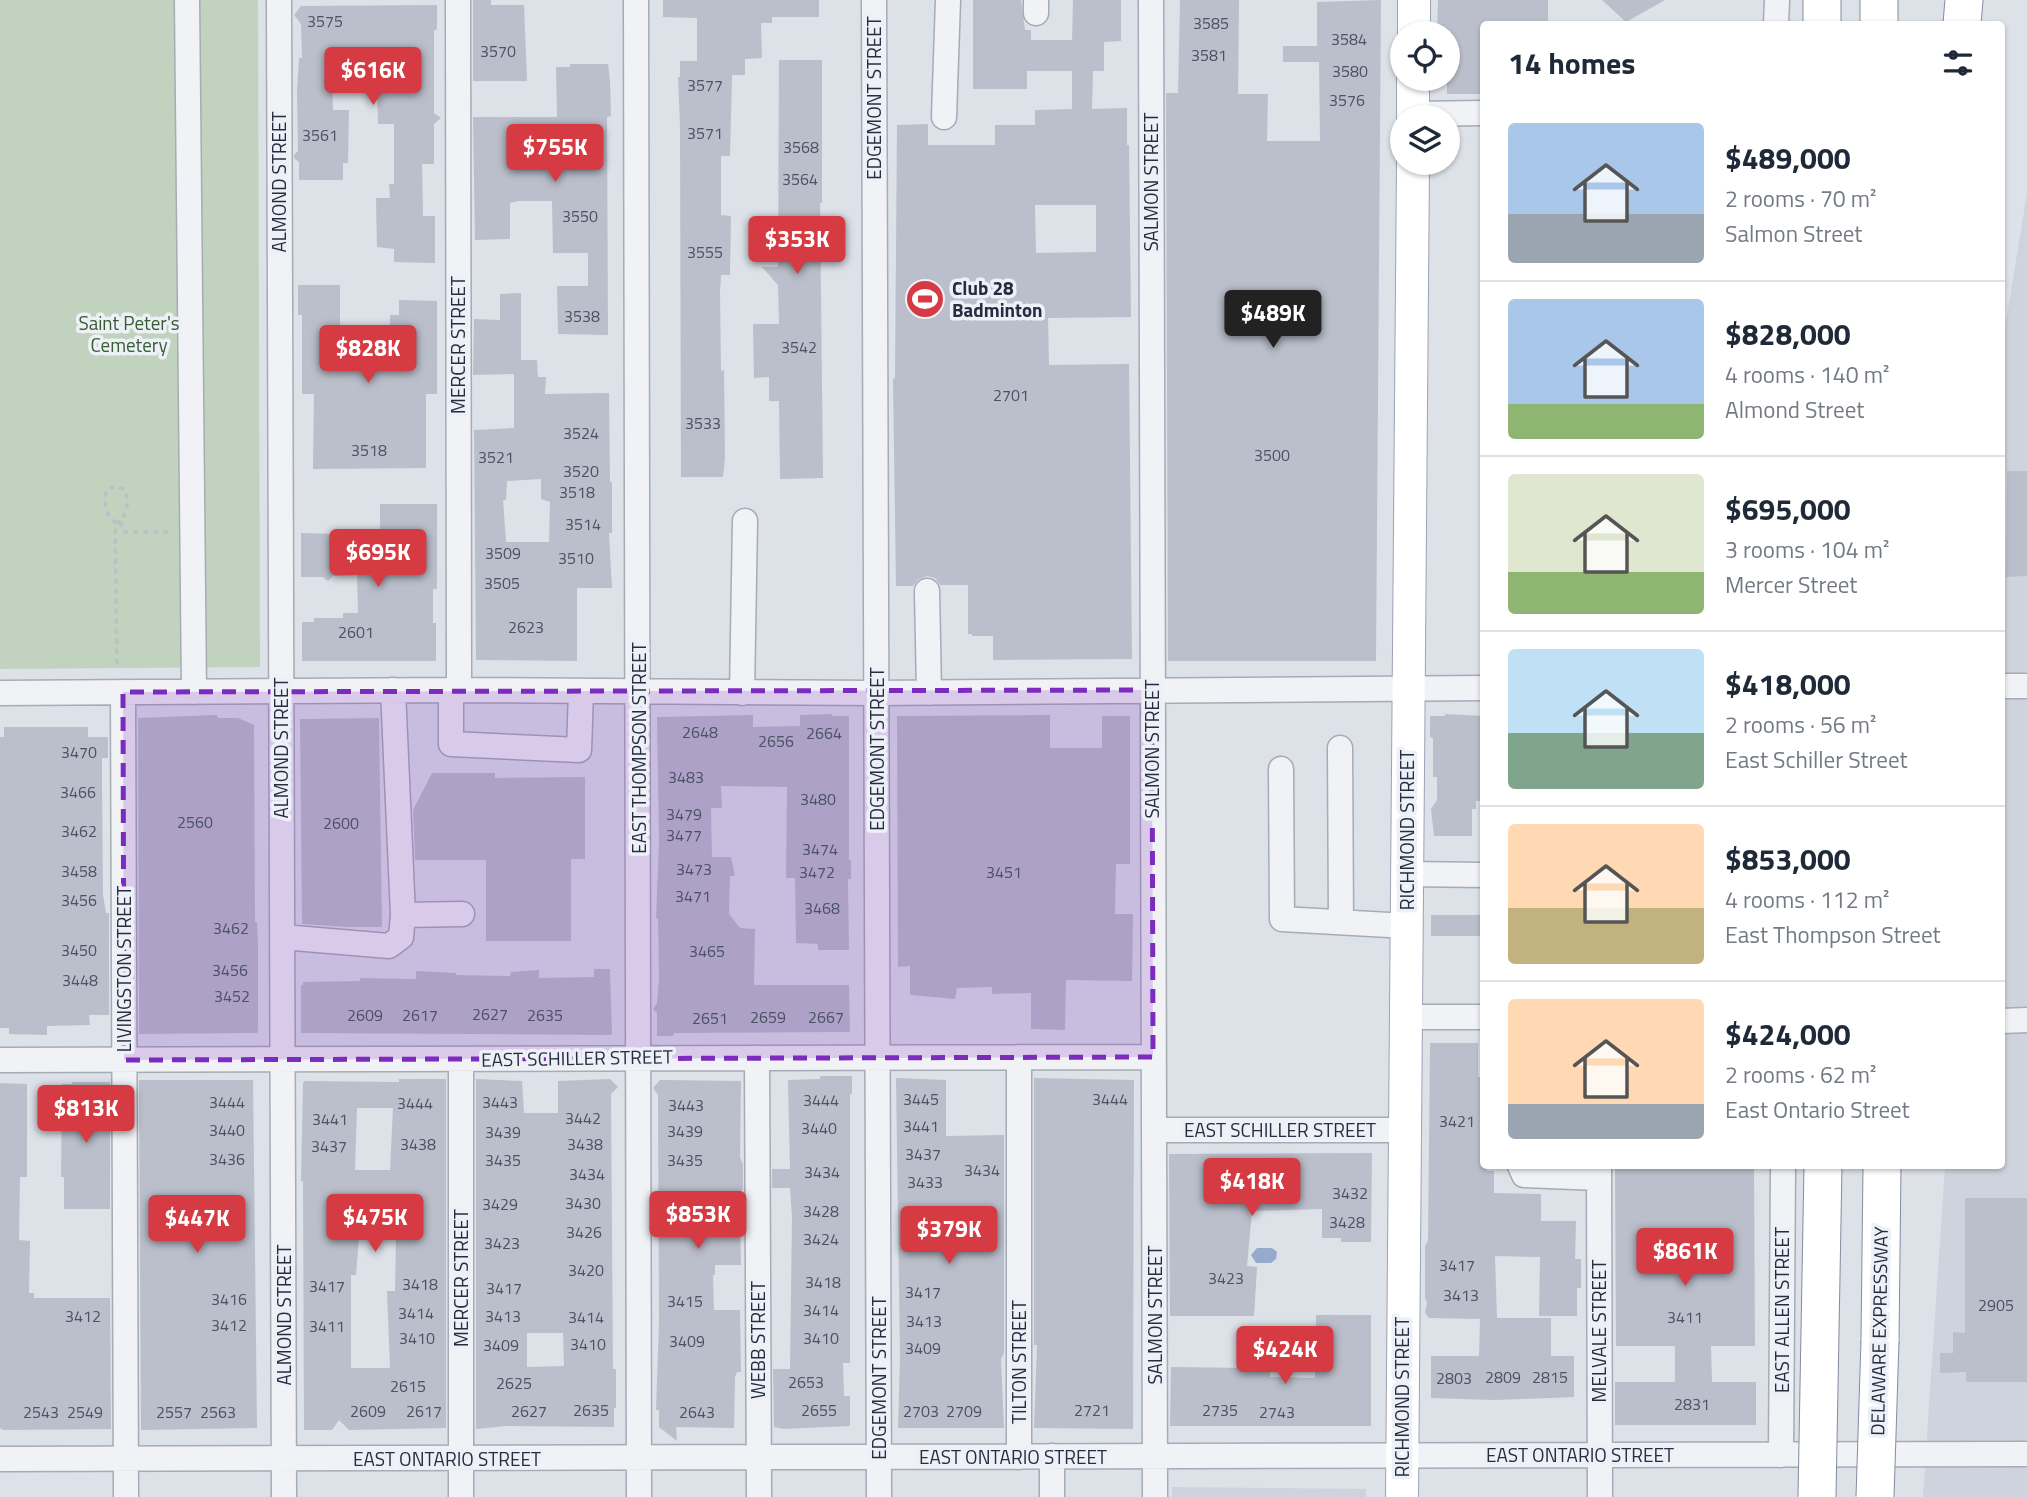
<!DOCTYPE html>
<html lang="en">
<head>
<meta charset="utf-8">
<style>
  body { margin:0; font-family:"Titillium Web",sans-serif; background:#f6f6f7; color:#1f2937; height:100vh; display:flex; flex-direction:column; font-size:26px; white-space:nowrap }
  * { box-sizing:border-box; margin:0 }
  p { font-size:23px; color:#747a83 }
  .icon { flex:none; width:38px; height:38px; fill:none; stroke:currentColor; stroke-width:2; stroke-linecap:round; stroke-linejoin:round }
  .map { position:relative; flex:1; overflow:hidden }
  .sheet { position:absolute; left:1480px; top:21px; width:525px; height:1148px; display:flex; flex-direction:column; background:#fff; border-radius:7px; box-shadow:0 2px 5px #0004 }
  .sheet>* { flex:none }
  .tools { position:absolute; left:1390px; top:21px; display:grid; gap:14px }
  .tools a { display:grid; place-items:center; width:70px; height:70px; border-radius:50%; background:#fff; box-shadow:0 2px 5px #0004; font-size:35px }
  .price { position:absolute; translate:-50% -60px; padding:0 16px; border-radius:7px; background:#d63a42; color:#fff; font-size:23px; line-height:46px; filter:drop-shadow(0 2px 4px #0008) }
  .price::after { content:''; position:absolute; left:50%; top:42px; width:21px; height:16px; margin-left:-10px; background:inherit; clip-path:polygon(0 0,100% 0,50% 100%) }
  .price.current { background:#222; color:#fff }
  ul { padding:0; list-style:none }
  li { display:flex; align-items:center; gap:21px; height:175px; padding:0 28px }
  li+li { border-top:2px solid #e0e1e3 }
  li span { display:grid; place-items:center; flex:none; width:196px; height:140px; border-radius:7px; color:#555 }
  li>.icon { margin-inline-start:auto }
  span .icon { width:84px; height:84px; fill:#fffc; stroke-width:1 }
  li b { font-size:30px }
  h2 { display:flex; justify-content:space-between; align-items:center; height:84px; padding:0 28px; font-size:30px }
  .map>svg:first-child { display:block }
</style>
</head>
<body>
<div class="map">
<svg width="2027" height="1497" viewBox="0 0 2027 1497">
  <rect width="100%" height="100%" fill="#dde1e8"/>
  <!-- built -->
  <path fill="#cfd3dd" d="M2027 194V1497H1923L1945 1166H2002V345Z
    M1172 1487 1366 1489V1497H1172Z"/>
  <!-- green -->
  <path fill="#c1d3be" d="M0 0H258L260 667 0 669Z"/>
  <!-- water -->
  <path fill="#96aacb" d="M1257 1248H1272L1277 1252 1276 1259 1271 1263H1256L1251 1255Z"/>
  <!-- building -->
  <path fill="#babfcb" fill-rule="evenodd" d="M473 0H491V5H524L527 81H473Z
    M663 0H819V17H772V23H761L762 58 745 59V75H732L730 156H721V215L731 216 730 275H721L720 292 721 371 724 370 725 458 723 477H681L680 126 678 77H680V61H697V18L663 17Z
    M973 0H1021L1025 30H1031V40H1072L1073 0H1121V41L1104 42V71H1093L1092 109 1127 108V145H1129L1131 317 1048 318 1049 365 1129 364 1132 659 993 660V636H972V634H968V585H940L935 578 927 576 919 579 913 586H896L893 379 895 378 897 125 928 124V145H995V125H1035V110L1072 109V71H1027V89H973ZM1035 205H1096V252L1036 253Z
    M1180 0H1239L1238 94H1268L1267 141H1320L1319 62H1283V46H1317V2L1381 0 1376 661H1168L1166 93H1178Z
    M1438 0H1548V24H1483L1484 94H1447V33H1437Z
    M1602 0H1665L1626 22Z
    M437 5V29L434 31V113L441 118 434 124V164H422L423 216H435V263L394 262V249L377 247 376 198H390L389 184H394V124H378L377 74H332L333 110H349L348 163H343V180H299V162L294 158V155L298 151 297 91 299 58H302L301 24 294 15 301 6Z
    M779 60H822V203H820L823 478 780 479 779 401H769V377L754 378 753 324H779L778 285 762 267H778Z
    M570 64H608L610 81 611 116 607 117 608 335 558 334 557 286H588V253H553L552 201H518L510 203V239L475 240 473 117H557L556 67H570Z
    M298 285H340V343H390V315H399V300L437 301V394H426V468L313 469 314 394H302V315H298Z
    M521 293V360H537L538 377H546L545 394 609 393 610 482H612V533H609L612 588H577V661L476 660 474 430 514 428V374L473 375 474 319 500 320V294ZM541 479V499L550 502 549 542H506L503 500H506L507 481Z
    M2007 471H2027V576L2006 577Z
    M380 504H437V589H433V623H436V661H302V622H314V618H343V613H358L357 575 333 576 328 581 323 577H301V533L335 534V537H380Z
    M832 714V716H849V860H851V879H848L849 950H818V944L796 943 795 878H786L787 787 721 786 722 808H711L712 857H731L735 876H730L729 914 740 928 755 929 754 985H849L850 1032 674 1033 673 1036H657V1013L653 1009 657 1003 659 979 658 919 656 918 659 843 657 717 753 715V727L800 726V715Z
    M1445 714 1484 716V801H1476V809H1472V836H1434L1431 809 1437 800V777H1433V738L1430 737V716H1445Z
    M217 715 218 718H238L254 725 255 922H257L258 946V1031L257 1033 139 1034 138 718Z
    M1050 715V748H1102V716H1130V864H1116L1115 914H1133L1132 981 1066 980 1065 1030 1031 1029V993L992 994V987L957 988 955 999 910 995V966L898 967 897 716Z
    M379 718 382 927H346L302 924 300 719Z
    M4 727H88V737H108V758H102V787L103 895 106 913H109V1015H89L90 1025 47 1026V1035L9 1034V1028H0V737H4Z
    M432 773H495V778L585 777V859H571V941H486V860H415L413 810Z
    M1431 915H1484V936H1431Z
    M594 969H610L612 1034 609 1035 301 1033V985H303V982L360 981V978L416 979V971L456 973V975L510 976 511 972 539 970V978L594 977Z
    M1430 1043H1478V1077H1484V1166H1487V1171H1494V1193L1541 1194V1221H1576L1575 1259H1581V1288H1577V1316H1539L1540 1257 1495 1256 1497 1318H1551V1356H1574V1397L1495 1400 1431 1398V1356H1479L1480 1319 1429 1318 1425 1313 1427 1302 1425 1298V1246L1428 1240Z
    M820 1076H852V1094H850V1363H843L844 1396H850V1426L784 1429 774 1427 773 1369H790L792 1217 790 1188H772V1169H790L788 1080 820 1079Z
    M896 1078 946 1080V1136L1004 1135V1353L1001 1359 1004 1428H898L900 1357Z
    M1034 1078 1134 1080 1133 1429 1034 1428 1037 1345H1034Z
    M399 1079H446V1428L349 1430 339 1420 332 1430H304L303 1181H301L303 1084 304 1081 399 1082ZM357 1108H393L390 1170H355ZM396 1236 395 1291H387L390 1368H351V1275H356L359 1237Z
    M476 1079 522 1081 524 1113H558V1081L610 1079 618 1087 611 1094 613 1369H616V1408H614V1427L506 1426 476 1429ZM527 1333H563L564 1366 527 1367Z
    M139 1080H253L257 1428 141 1430Z
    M660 1080 741 1081 740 1157 743 1165V1188L741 1193H739L741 1265H715V1275H713L714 1310H740L741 1372H737L735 1377 734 1428 676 1427 677 1441 659 1427V1410H656L659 1321 658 1110V1095L653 1088Z
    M72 1082H110V1209H64V1177H61L62 1084H72Z
    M0 1083 27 1084V1177H20L19 1240 30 1241 29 1293H34V1298H110L111 1429 3 1430 0 1428Z
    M1372 1153 1371 1242H1341V1238H1322V1209L1252 1211 1247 1266 1257 1267 1254 1316H1170L1169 1154Z
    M1615 1166H1754L1755 1346H1711L1712 1382H1756V1425H1615V1382H1675V1346H1616Z
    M1965 1198H2027V1382H1966V1372L1940 1373V1353H1953V1332L1965 1333Z
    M1316 1315H1371V1426H1170L1171 1367 1249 1368V1365L1270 1364V1377L1315 1378Z"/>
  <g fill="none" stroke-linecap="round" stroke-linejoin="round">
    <defs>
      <path id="minor" d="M187 0 194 692
        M279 0 284 1497
        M458 0 459 690
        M636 0 639 1497
        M874 0 879 1497
        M1036 0V13
        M1151 0 1155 1497
        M1776 24 1777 0
        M1413 114 1484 113
        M944 117 948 0
        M927 591 929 693
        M2002 686H2027
        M393 690 403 915 462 914
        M451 690V744L579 750 581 692
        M123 692 126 1497
        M0 693 459 690 876 693 1484 688
        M742 693 745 521
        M1340 748 1341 922
        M1281 769 1282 919 1407 926
        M1407 874 1484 875
        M282 937 389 946 401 937 403 915
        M1407 1017H1484
        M2002 1021 2027 1020
        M1019 1057V1457
        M757 1058 759 1497
        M461 1059V1497
        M0 1060 1153 1057
        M1155 1130H1405
        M1520 1166 1524 1175 1599 1178
        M1599 1166 1600 1497
        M1781 1455 1783 1166
        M1052 1456V1497
        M0 1459 2027 1454"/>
      <path id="major" d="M1414 33V0
        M1413 117V79
        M1402 1497 1413 163"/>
      <path id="highway" d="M1822 0V24
        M1879 0V24
        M1962 24 1964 0
        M1880 1341 1882 1166"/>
    </defs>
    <!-- minor casing -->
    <use href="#minor" stroke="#a6abb6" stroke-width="27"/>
    <!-- major casing -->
    <use href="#major" stroke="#9ca3b4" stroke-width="34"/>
    <!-- highway casing -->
    <use href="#highway" stroke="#848ca0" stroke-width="39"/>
    <!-- path -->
    <path stroke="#bbbfc7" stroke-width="3.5" stroke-dasharray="5 5" stroke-linecap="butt" d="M115 522H120C127 511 130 501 124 489 117 486 112 486 106 491 105 503 104 514 115 522L117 668
      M120 522 124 532H170"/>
    <!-- minor -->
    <use href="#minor" stroke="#f0f2f6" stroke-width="24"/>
    <!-- major -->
    <use href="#major" stroke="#fff" stroke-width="32"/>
    <!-- highway -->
    <use href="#highway" stroke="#fff" stroke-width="37"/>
    <defs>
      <path id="highway-bridge" d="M1817 1497 1823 1166
        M1875 1497 1880 1341"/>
    </defs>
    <!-- highway-bridge casing -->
    <use href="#highway-bridge" stroke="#848ca0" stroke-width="39" stroke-linecap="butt"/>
    <!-- highway-bridge -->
    <use href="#highway-bridge" stroke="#fff" stroke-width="37"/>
  </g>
  <!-- marked area -->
  <path fill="#7b2cbf" fill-opacity="0.2" stroke="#7b2cbf" stroke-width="5" stroke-dasharray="14 9" stroke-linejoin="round" d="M1152 690 1153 1057 124 1060 123 692Z"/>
  <!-- icons -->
  <defs>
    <symbol id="stadium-disc" viewBox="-11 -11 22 22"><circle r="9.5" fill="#d63a42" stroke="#edf0f6"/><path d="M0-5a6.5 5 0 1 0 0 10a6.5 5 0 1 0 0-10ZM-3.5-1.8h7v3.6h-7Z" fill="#fff"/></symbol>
  </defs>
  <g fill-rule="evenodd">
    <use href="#stadium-disc" x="903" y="277" width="44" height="44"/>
  </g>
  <g text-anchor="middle" stroke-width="7" stroke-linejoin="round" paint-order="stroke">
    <!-- number labels -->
    <g font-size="16" fill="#4b5263">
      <text x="325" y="27">3575</text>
      <text x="1211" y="29">3585</text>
      <text x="1349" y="45">3584</text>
      <text x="498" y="57">3570</text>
      <text x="1209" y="61">3581</text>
      <text x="1350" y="77">3580</text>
      <text x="705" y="91">3577</text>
      <text x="1347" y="106">3576</text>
      <text x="705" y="139">3571</text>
      <text x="320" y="141">3561</text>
      <text x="801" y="153">3568</text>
      <text x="800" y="185">3564</text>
      <text x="580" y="222">3550</text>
      <text x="705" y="258">3555</text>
      <text x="582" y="322">3538</text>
      <text x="799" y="353">3542</text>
      <text x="1011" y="401">2701</text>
      <text x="703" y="429">3533</text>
      <text x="581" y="439">3524</text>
      <text x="369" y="456">3518</text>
      <text x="1272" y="461">3500</text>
      <text x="496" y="463">3521</text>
      <text x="581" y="477">3520</text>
      <text x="577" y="498">3518</text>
      <text x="583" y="530">3514</text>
      <text x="503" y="559">3509</text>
      <text x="576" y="564">3510</text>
      <text x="502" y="589">3505</text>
      <text x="526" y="633">2623</text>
      <text x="356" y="638">2601</text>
      <text x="700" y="738">2648</text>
      <text x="824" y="739">2664</text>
      <text x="776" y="747">2656</text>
      <text x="79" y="758">3470</text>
      <text x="686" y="783">3483</text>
      <text x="78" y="798">3466</text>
      <text x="818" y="805">3480</text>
      <text x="684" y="820">3479</text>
      <text x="195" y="828">2560</text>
      <text x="341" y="829">2600</text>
      <text x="79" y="837">3462</text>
      <text x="684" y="841">3477</text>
      <text x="820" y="855">3474</text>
      <text x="694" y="875">3473</text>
      <text x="79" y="877">3458</text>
      <text x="817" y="878">3472</text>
      <text x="1004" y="878">3451</text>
      <text x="693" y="902">3471</text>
      <text x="79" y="906">3456</text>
      <text x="822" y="914">3468</text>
      <text x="231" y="934">3462</text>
      <text x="79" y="956">3450</text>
      <text x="707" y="957">3465</text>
      <text x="230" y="976">3456</text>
      <text x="80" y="986">3448</text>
      <text x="232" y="1002">3452</text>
      <text x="490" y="1020">2627</text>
      <text x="365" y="1021">2609</text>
      <text x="420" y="1021">2617</text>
      <text x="545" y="1021">2635</text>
      <text x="768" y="1023">2659</text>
      <text x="826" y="1023">2667</text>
      <text x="710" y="1024">2651</text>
      <text x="921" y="1105">3445</text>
      <text x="1110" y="1105">3444</text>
      <text x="821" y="1106">3444</text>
      <text x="227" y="1108">3444</text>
      <text x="500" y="1108">3443</text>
      <text x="415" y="1109">3444</text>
      <text x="686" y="1111">3443</text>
      <text x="583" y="1124">3442</text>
      <text x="330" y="1125">3441</text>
      <text x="1457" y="1127">3421</text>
      <text x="921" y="1132">3441</text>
      <text x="819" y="1134">3440</text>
      <text x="227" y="1136">3440</text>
      <text x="685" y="1137">3439</text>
      <text x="503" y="1138">3439</text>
      <text x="418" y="1150">3438</text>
      <text x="585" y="1150">3438</text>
      <text x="329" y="1152">3437</text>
      <text x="923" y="1160">3437</text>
      <text x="227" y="1165">3436</text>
      <text x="503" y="1166">3435</text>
      <text x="685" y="1166">3435</text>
      <text x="982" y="1176">3434</text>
      <text x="822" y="1178">3434</text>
      <text x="587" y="1180">3434</text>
      <text x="925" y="1188">3433</text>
      <text x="1350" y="1199">3432</text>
      <text x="583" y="1209">3430</text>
      <text x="500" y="1210">3429</text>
      <text x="821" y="1217">3428</text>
      <text x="1347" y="1228">3428</text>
      <text x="584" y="1238">3426</text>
      <text x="821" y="1245">3424</text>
      <text x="502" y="1249">3423</text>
      <text x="1457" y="1271">3417</text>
      <text x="586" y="1276">3420</text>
      <text x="1226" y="1284">3423</text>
      <text x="823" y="1288">3418</text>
      <text x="420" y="1290">3418</text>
      <text x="327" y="1292">3417</text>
      <text x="504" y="1294">3417</text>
      <text x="923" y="1298">3417</text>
      <text x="1461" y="1301">3413</text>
      <text x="229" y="1305">3416</text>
      <text x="685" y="1307">3415</text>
      <text x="1996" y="1311">2905</text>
      <text x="821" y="1316">3414</text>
      <text x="416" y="1319">3414</text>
      <text x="83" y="1322">3412</text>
      <text x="503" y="1322">3413</text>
      <text x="586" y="1323">3414</text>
      <text x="1685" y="1323">3411</text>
      <text x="924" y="1327">3413</text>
      <text x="229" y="1331">3412</text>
      <text x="327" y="1332">3411</text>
      <text x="417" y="1344">3410</text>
      <text x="821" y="1344">3410</text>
      <text x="687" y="1347">3409</text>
      <text x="588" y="1350">3410</text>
      <text x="501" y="1351">3409</text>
      <text x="923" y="1354">3409</text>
      <text x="1503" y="1383">2809</text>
      <text x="1550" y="1383">2815</text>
      <text x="1454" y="1384">2803</text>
      <text x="806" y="1388">2653</text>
      <text x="514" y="1389">2625</text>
      <text x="408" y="1392">2615</text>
      <text x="1692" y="1410">2831</text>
      <text x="591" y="1416">2635</text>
      <text x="819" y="1416">2655</text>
      <text x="1092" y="1416">2721</text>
      <text x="1220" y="1416">2735</text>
      <text x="368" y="1417">2609</text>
      <text x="424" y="1417">2617</text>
      <text x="529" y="1417">2627</text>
      <text x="921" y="1417">2703</text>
      <text x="964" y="1417">2709</text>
      <text x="41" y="1418">2543</text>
      <text x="85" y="1418">2549</text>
      <text x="174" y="1418">2557</text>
      <text x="218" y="1418">2563</text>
      <text x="697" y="1418">2643</text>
      <text x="1277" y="1418">2743</text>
    </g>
    <!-- street labels -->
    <g font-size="19" fill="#262d40" stroke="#edf0f6">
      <text transform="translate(874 98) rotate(-90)" y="7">EDGEMONT STREET</text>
      <text transform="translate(279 182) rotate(-90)" y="7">ALMOND STREET</text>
      <text transform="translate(1151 182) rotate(-90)" y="7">SALMON STREET</text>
      <text transform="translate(458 345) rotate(-90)" y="7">MERCER STREET</text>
      <text transform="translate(281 748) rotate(-90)" y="7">ALMOND STREET</text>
      <text transform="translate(639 748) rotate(-90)" y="7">EAST THOMPSON STREET</text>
      <text transform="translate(877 749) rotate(-90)" y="7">EDGEMONT STREET</text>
      <text transform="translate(1152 749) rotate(-90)" y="7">SALMON STREET</text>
      <text transform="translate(1407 830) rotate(-90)" y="7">RICHMOND STREET</text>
      <text transform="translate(124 969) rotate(-90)" y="7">LIVINGSTON STREET</text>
      <text transform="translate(577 1058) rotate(-1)" y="7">EAST SCHILLER STREET</text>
      <text x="1280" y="1137">EAST SCHILLER STREET</text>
      <text transform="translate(461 1278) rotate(-90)" y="7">MERCER STREET</text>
      <text transform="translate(1782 1310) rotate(-90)" y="7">EAST ALLEN STREET</text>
      <text transform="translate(284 1315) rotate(-90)" y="7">ALMOND STREET</text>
      <text transform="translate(1155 1315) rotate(-90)" y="7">SALMON STREET</text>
      <text transform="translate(1599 1331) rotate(-90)" y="7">MELVALE STREET</text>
      <text transform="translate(1879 1331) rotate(-89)" y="7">DELAWARE EXPRESSWAY</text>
      <text transform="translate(758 1340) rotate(-90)" y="7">WEBB STREET</text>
      <text transform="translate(1019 1362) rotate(-90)" y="7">TILTON STREET</text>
      <text transform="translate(879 1378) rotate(-90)" y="7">EDGEMONT STREET</text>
      <text transform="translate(1402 1397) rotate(-90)" y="7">RICHMOND STREET</text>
      <text x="1580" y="1462">EAST ONTARIO STREET</text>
      <text x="1013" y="1464">EAST ONTARIO STREET</text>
      <text x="447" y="1466">EAST ONTARIO STREET</text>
    </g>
    <!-- poi labels -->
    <g font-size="19" font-weight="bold" fill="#262d40" stroke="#edf0f6" text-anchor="start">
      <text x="952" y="295">Club 28<tspan x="952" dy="22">Badminton</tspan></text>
    </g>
    <!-- park labels -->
    <g font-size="19" fill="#365c32" stroke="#edf0f6">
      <text x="129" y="330">Saint Peter's<tspan x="129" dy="22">Cemetery</tspan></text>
    </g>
  </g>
</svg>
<div class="tools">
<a><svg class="icon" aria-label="locate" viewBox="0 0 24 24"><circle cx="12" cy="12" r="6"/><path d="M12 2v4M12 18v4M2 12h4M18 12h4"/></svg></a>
<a><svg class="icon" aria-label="layers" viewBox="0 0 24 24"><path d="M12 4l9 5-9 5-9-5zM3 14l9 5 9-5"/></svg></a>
</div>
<b class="price" style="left:373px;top:107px">$616K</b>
<b class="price" style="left:555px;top:184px">$755K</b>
<b class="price" style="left:797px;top:276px">$353K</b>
<b class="price current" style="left:1273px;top:350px">$489K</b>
<b class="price" style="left:368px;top:385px">$828K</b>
<b class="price" style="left:378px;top:589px">$695K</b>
<b class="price" style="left:86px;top:1145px">$813K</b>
<b class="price" style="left:1252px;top:1218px">$418K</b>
<b class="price" style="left:698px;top:1251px">$853K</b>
<b class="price" style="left:375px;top:1254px">$475K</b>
<b class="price" style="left:197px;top:1255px">$447K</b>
<b class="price" style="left:949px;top:1266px">$379K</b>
<b class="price" style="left:1685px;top:1288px">$861K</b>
<b class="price" style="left:1285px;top:1386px">$424K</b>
<section class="sheet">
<h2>14 homes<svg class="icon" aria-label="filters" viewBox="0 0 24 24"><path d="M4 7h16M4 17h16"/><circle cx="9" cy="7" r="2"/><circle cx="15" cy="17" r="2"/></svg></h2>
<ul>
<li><span style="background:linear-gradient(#a9c7e8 65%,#9aa5b1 0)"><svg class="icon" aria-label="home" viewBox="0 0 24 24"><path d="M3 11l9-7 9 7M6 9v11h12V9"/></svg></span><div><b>$489,000</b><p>2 rooms · 70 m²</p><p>Salmon Street</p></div></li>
<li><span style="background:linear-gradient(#a9c7e8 75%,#8fb573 0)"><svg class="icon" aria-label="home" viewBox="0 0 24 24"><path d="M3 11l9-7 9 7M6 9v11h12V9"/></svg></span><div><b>$828,000</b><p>4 rooms · 140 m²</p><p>Almond Street</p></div></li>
<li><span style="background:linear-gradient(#dfe7d0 70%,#8fb573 0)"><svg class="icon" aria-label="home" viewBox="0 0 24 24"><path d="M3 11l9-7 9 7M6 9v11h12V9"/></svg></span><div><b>$695,000</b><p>3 rooms · 104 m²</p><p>Mercer Street</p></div></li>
<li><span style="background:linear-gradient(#bfe0f5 60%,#7fa58c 0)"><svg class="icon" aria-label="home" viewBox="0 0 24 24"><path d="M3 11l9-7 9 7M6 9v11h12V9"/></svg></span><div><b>$418,000</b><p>2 rooms · 56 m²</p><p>East Schiller Street</p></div></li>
<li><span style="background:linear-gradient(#ffd9b3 60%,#c2b280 0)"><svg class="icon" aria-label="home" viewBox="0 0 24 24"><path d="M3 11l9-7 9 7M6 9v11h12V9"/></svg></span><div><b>$853,000</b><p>4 rooms · 112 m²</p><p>East Thompson Street</p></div></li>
<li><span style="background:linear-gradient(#ffd9b3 75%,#9aa5b1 0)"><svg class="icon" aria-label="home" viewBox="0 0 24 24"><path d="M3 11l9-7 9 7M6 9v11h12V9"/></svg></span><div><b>$424,000</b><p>2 rooms · 62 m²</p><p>East Ontario Street</p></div></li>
</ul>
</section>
</div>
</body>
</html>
